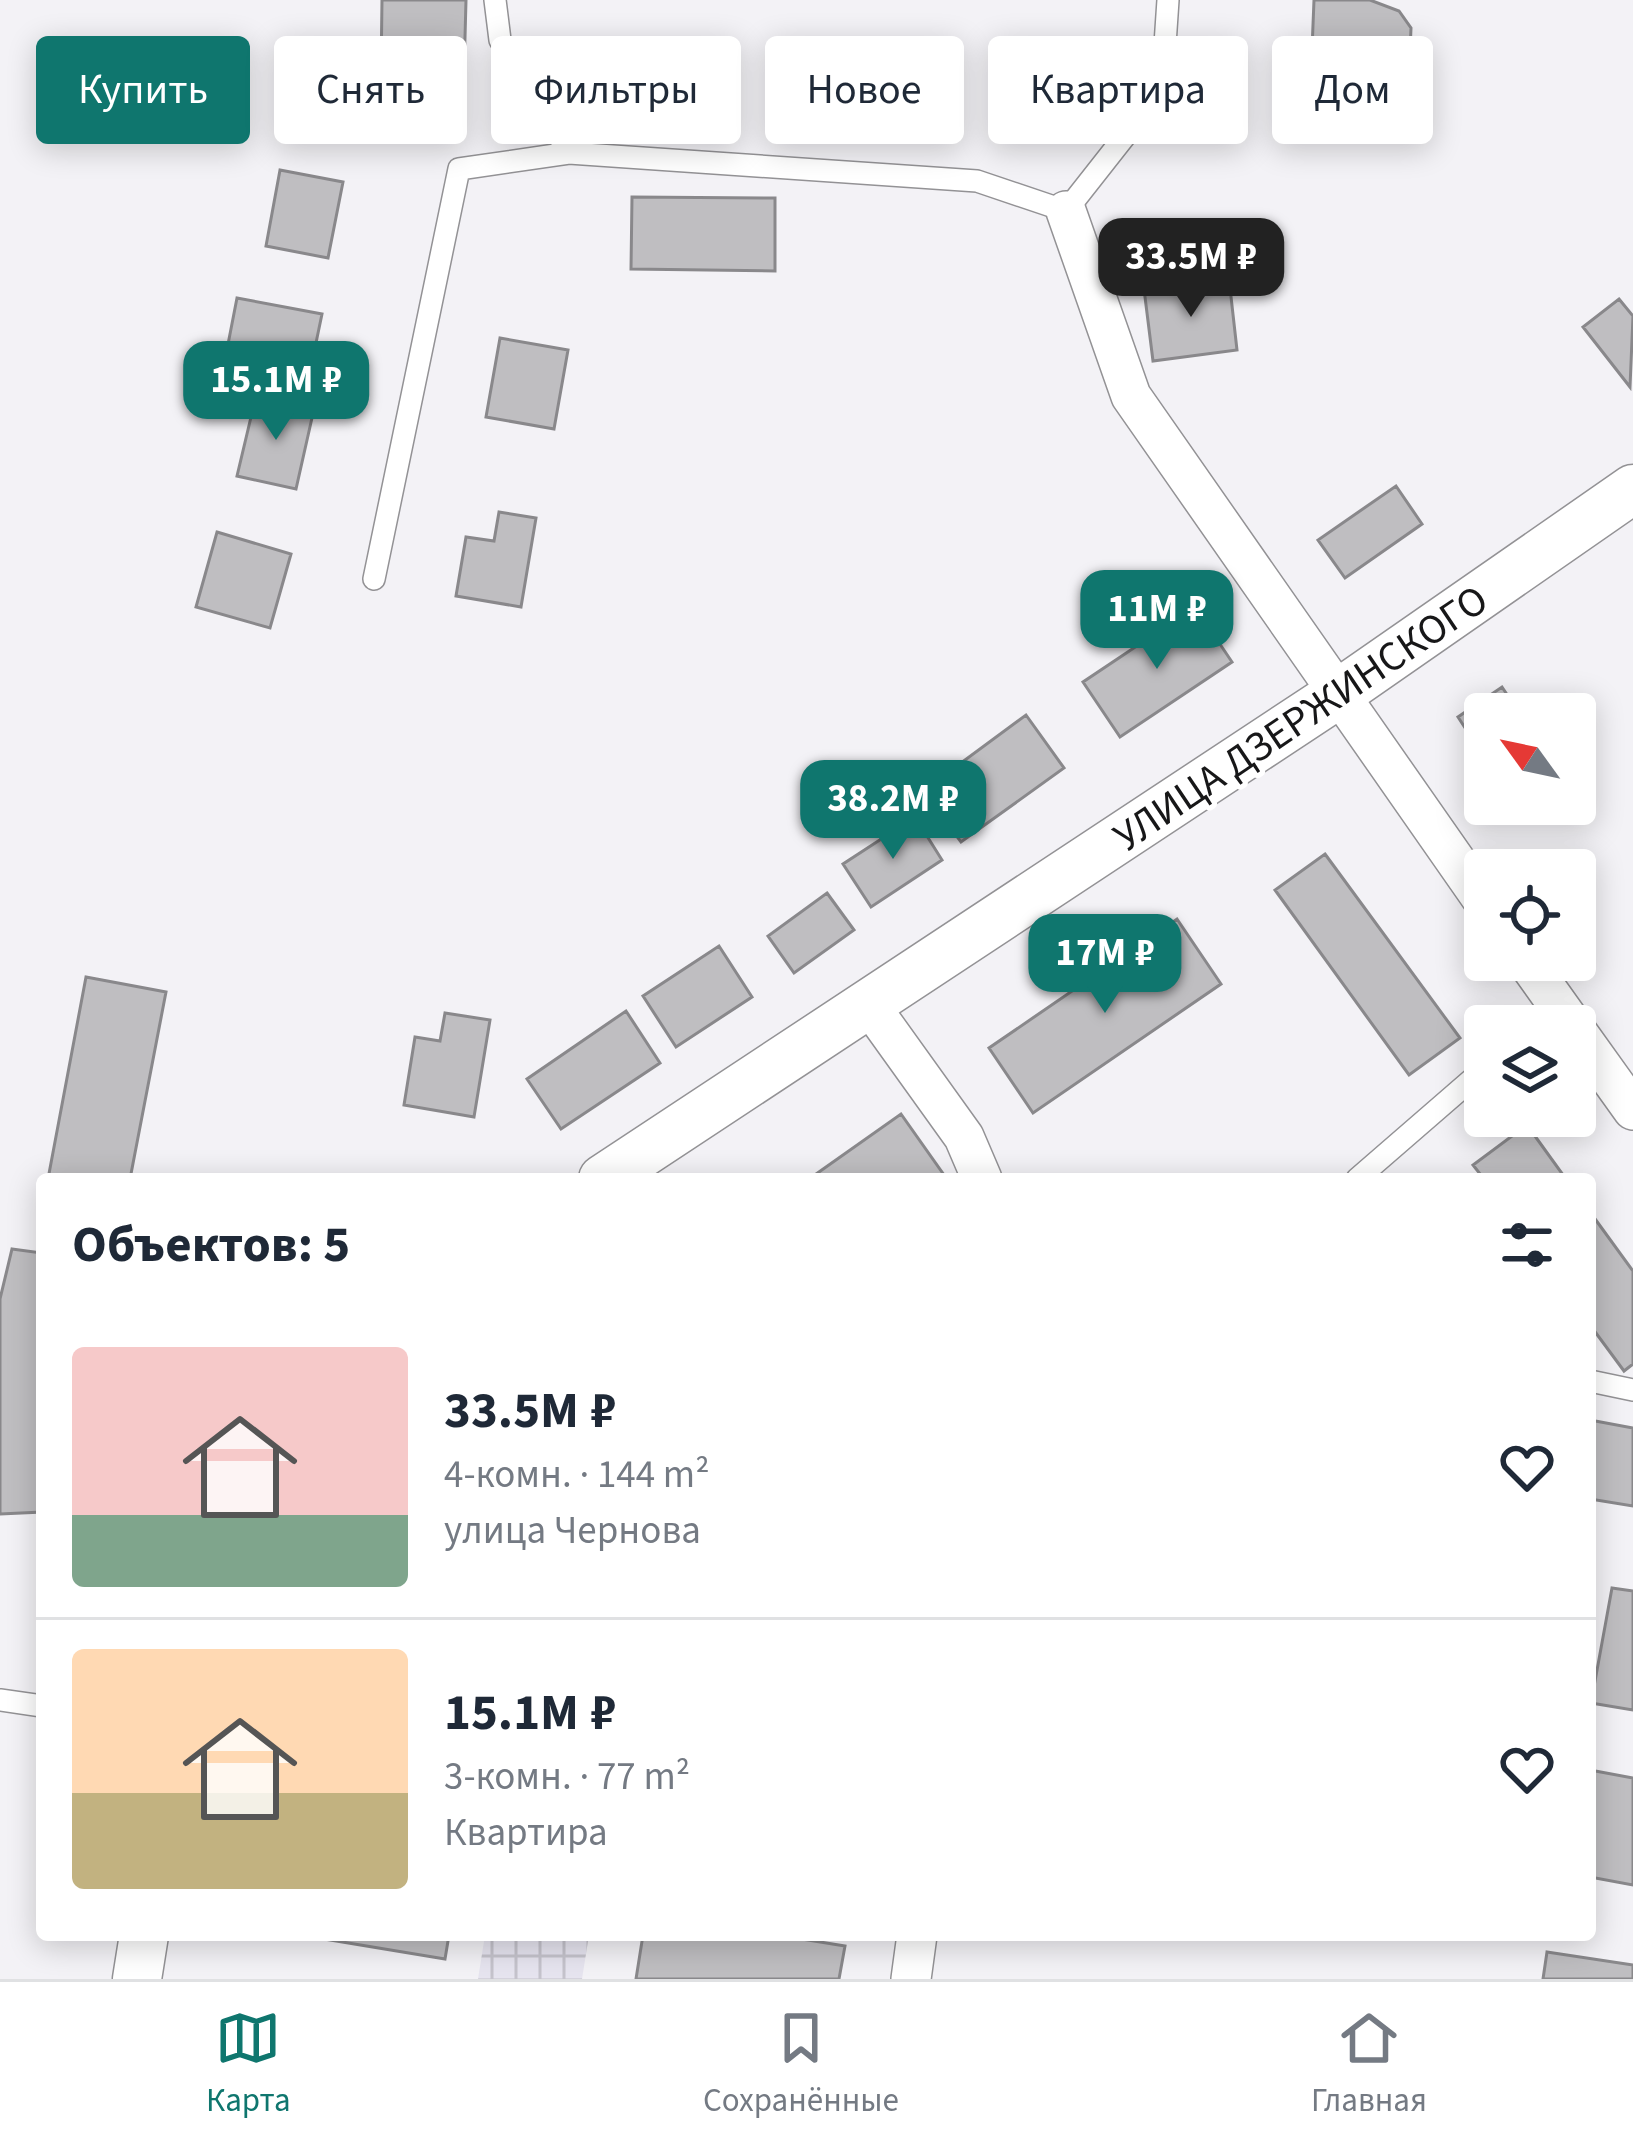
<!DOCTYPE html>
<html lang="ru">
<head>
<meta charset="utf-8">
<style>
  body { margin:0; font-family:"Source Sans 3",sans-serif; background:#f2f2f3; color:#1f2937; height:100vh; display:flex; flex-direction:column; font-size:45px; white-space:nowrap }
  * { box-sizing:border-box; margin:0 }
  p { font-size:39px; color:#747a83 }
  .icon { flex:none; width:66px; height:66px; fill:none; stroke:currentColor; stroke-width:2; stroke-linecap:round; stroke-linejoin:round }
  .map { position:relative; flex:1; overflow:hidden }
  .sheet { position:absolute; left:36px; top:1173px; width:1560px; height:768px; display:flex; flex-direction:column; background:#fff; border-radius:12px; box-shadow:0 6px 30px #0003 }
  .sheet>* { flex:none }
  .guide { position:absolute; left:36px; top:36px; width:1563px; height:108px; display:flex; gap:24px }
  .needle { width:78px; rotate:303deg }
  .fabs { position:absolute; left:1464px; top:693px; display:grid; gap:24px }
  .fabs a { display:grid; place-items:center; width:132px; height:132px; border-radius:12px; background:#fff; box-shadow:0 6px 30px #0003; font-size:60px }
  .price { position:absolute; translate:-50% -102px; padding:0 27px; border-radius:24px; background:#0f766e; color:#fff; font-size:39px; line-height:78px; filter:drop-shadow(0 3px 6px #0008) }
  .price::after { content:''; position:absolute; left:50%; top:72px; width:36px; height:27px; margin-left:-18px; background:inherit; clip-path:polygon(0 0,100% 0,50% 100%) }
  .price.active { background:#222; color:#fff }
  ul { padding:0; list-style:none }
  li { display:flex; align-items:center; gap:36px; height:300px; padding:0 36px }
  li+li { border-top:3px solid #e0e1e3 }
  li span { display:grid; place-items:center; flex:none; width:336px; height:240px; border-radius:12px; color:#555 }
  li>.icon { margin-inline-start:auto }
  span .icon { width:144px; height:144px; fill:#fffc; stroke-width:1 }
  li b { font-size:51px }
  h2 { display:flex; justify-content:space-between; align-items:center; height:144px; padding:0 36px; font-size:51px }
  .pill { padding:0 42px; border-radius:12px; background:#fff; box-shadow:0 6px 30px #0003; font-size:42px; line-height:108px }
  .pill.active { background:#0f766e; color:#fff }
  .dock { display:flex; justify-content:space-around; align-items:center; height:168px; border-top:3px solid #e0e1e3; background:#fff; font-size:33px; color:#747a83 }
  .dock a { display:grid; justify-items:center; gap:6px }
  .dock .active { color:#0f766e }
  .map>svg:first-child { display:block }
</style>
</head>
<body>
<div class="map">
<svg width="1633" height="1979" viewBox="0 0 1633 1979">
  <defs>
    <pattern id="industrial-grid" width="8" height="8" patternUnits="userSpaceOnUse" patternTransform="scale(3)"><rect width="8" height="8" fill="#e6e4ef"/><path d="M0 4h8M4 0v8" fill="none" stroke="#c5c3cc"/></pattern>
  </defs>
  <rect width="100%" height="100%" fill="#f3f2f6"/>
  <!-- industrial -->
  <path fill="url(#industrial-grid)" d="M485 1935H589L582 1979H478Z"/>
  <!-- building -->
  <path fill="#bfbec1" stroke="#89888b" stroke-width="3" d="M382 0H466L464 75 381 74Z
    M1314 0H1370L1399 11 1411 28 1410 52 1398 72 1380 79 1311 75Z
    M280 170 343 182 328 258 266 246Z
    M632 197 775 198V271L631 269Z
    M1229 279 1237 350 1153 361 1144 289Z
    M237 298 322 314 307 386 223 370Z
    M1619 299 1633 316 1630 387 1583 327Z
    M500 338 568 350 554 429 486 417Z
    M256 396 314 409 296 489 237 476Z
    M1396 486 1422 524 1345 578 1318 540Z
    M499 512 536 518 521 607 456 596 466 537 494 541Z
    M217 532 291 554 270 628 196 607Z
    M1195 607 1232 662 1120 737 1083 682Z
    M1502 687 1520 714H1485V748L1480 751 1458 717Z
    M1026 715 1064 768 961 842 923 791Z
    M915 817 942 860 871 907 843 864Z
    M1325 854 1460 1038 1409 1075 1275 890Z
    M827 893 854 930 794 973 768 936Z
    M1177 919 1221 984 1033 1113 989 1048Z
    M719 946 752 997 676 1047 643 996Z
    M86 977 166 992 130 1179H48Z
    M626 1011 660 1063 561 1129 527 1079Z
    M445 1013 490 1020 474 1117 404 1105 415 1037 440 1041Z
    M901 1114 944 1175 939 1179H809Z
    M1527 1125 1566 1179H1484L1473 1165Z
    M1590 1212 1633 1271V1364L1624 1371 1590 1325Z
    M12 1249 42 1253V1512L0 1514V1299Z
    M1590 1420 1633 1428V1506L1590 1499Z
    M1612 1588 1633 1591V1710L1591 1703Z
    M1590 1770 1633 1778V1885L1590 1877Z
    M300 1935H449L445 1959Z
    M643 1935H777L845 1946 839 1979H636Z
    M1547 1952 1633 1965V1979H1543Z"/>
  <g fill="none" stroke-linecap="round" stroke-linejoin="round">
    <defs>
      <path id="service" d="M495 0 500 40 569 153
        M374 579 459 169 569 153 977 181 1066 211 1162 89 1168 0
        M1534 1026 1558 1005
        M1357 1179 1485 1068
        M1590 1381 1633 1390
        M0 1700 42 1706"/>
      <path id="minor" d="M1066 211 1131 396 1485 903
        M1526 960 1573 1026
        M870 1006 964 1137 982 1179
        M1575 1029 1633 1110
        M911 1979 917 1935"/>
      <path id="tertiary" d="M603 1179 1338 694 1633 489
        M137 1979 144 1935"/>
    </defs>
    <!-- service casing -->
    <use href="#service" stroke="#939295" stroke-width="24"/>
    <!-- minor casing -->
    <use href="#minor" stroke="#939295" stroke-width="42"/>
    <!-- tertiary casing -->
    <use href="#tertiary" stroke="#939295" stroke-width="51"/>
    <!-- service -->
    <use href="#service" stroke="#fff" stroke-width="21"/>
    <!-- minor -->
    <use href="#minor" stroke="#fff" stroke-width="39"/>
    <!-- tertiary -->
    <use href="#tertiary" stroke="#fff" stroke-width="48"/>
  </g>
  <g text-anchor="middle" stroke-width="10" stroke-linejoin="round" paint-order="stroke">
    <!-- street labels -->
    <g font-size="42" fill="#171718" stroke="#fff">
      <text transform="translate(1300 717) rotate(-34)" y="15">УЛИЦА ДЗЕРЖИНСКОГО</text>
    </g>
  </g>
</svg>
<div class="fabs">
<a><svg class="needle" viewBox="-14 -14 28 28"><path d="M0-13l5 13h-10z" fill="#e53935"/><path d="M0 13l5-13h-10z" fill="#747a83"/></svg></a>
<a><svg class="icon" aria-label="locate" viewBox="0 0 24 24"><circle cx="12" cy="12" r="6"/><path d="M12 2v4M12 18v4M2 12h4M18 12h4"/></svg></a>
<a><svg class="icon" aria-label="layers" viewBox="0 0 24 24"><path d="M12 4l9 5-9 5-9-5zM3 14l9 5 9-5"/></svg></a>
</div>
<b class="price active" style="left:1191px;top:320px">33.5M ₽</b>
<b class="price" style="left:276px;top:443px">15.1M ₽</b>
<b class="price" style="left:1157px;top:672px">11M ₽</b>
<b class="price" style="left:893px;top:862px">38.2M ₽</b>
<b class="price" style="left:1105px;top:1016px">17M ₽</b>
<div class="guide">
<a class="pill active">Купить</a>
<a class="pill">Снять</a>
<a class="pill">Фильтры</a>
<a class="pill">Новое</a>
<a class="pill">Квартира</a>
<a class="pill">Дом</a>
</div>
<section class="sheet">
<h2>Объектов: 5<svg class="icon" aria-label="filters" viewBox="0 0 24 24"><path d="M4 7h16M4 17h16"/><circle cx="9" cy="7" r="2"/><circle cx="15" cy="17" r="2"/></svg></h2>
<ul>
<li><span style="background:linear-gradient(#f6c9c9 70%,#7fa58c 0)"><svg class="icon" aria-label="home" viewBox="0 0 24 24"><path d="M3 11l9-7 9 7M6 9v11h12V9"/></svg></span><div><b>33.5M ₽</b><p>4-комн. · 144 m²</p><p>улица Чернова</p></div><svg class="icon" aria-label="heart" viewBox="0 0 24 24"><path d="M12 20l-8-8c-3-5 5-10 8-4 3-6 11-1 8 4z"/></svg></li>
<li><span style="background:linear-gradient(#ffd9b3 60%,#c2b280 0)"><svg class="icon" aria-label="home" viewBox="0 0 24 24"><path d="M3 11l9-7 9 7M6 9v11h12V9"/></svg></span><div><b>15.1M ₽</b><p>3-комн. · 77 m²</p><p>Квартира</p></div><svg class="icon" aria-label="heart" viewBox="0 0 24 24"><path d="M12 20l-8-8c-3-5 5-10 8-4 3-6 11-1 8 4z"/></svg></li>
</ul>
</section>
</div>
<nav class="dock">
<a class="active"><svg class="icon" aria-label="map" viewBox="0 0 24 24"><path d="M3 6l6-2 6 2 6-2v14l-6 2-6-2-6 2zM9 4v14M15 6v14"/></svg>Карта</a>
<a><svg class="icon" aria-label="saved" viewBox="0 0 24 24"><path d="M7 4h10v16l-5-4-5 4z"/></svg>Сохранённые</a>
<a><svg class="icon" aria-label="home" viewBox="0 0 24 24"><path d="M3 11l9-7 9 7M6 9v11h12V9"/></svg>Главная</a>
</nav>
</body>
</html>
